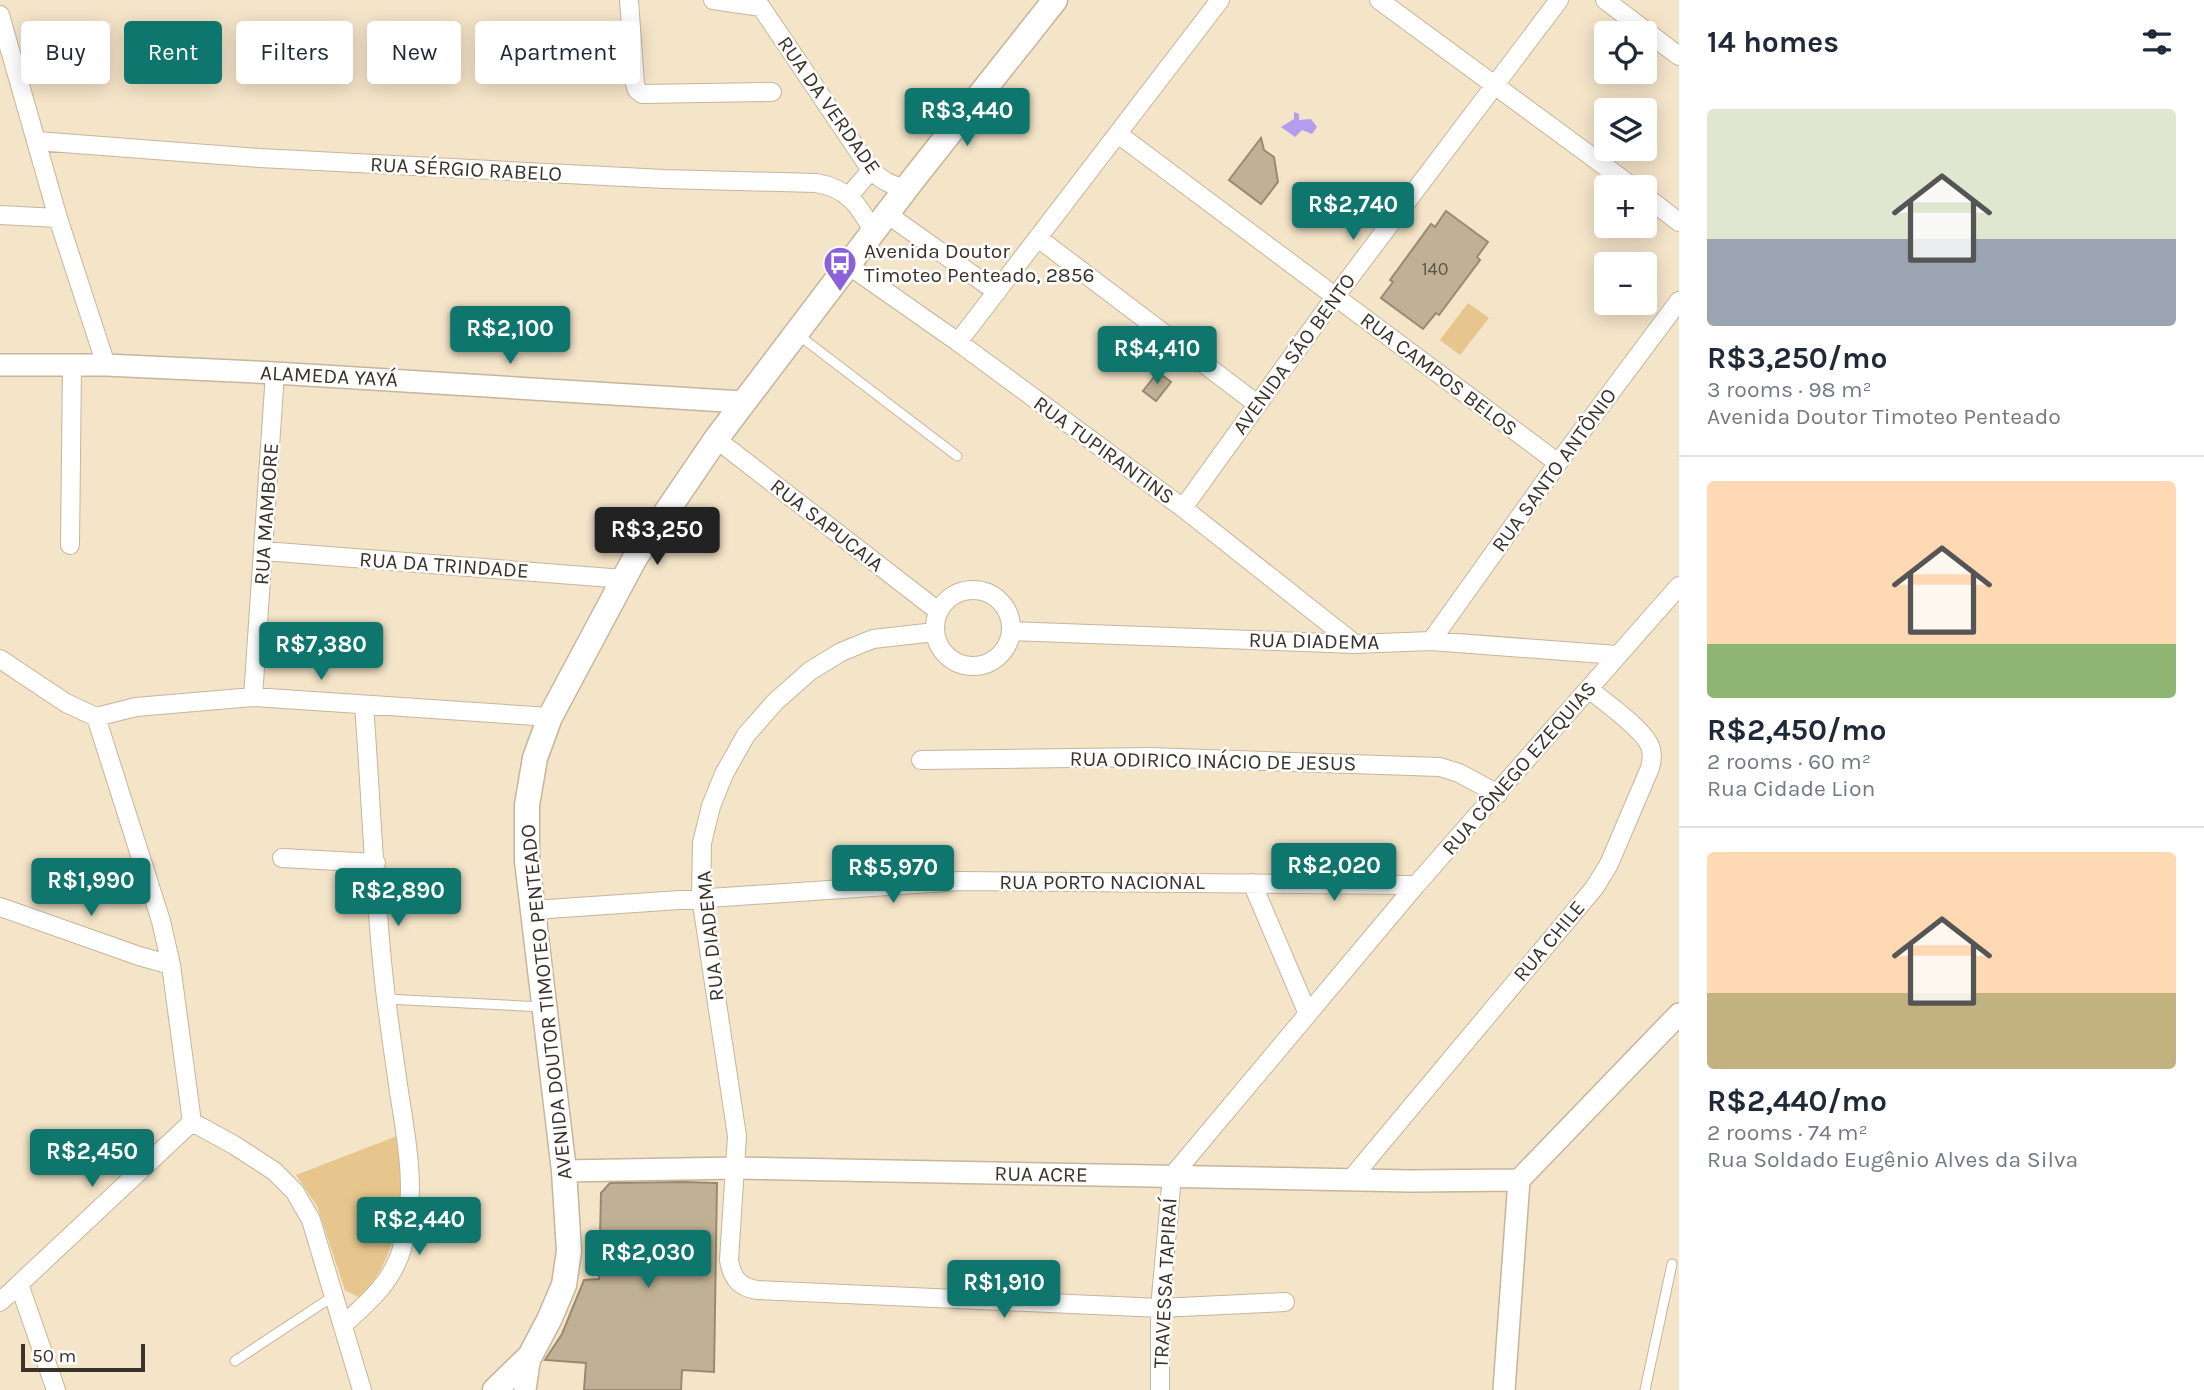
<!DOCTYPE html>
<html lang="en">
<head>
<meta charset="utf-8">
<style>
  body { margin:0; font-family:Karla,sans-serif; background:#f6f6f7; color:#1f2937; height:100vh; display:flex; flex-direction:column; font-size:26px; white-space:nowrap }
  * { box-sizing:border-box; margin:0 }
  p { font-size:23px; color:#747a83 }
  .icon { flex:none; width:38px; height:38px; fill:none; stroke:currentColor; stroke-width:2; stroke-linecap:round; stroke-linejoin:round }
  .map { position:relative; flex:1; overflow:hidden }
  .sheet { display:flex; flex-direction:column; background:#fff; width:525px }
  .sheet>* { flex:none }
  .banner { position:absolute; left:21px; top:21px; width:665px; height:63px; display:flex; gap:14px }
  .fabs { position:absolute; left:1594px; top:21px; display:grid; gap:14px }
  .fabs a { display:grid; place-items:center; width:63px; height:63px; border-radius:7px; background:#fff; box-shadow:0 4px 18px #0003; font-size:35px }
  .scale { position:absolute; left:21px; bottom:18px; width:124px; box-sizing:border-box; padding-left:7px; border:4px solid #3a3329; border-top:0; font-size:19px; line-height:24px; white-space:nowrap; color:#3a3329; -webkit-text-stroke:5px #fff; paint-order:stroke }
  .price { position:absolute; translate:-50% -60px; padding:0 16px; border-radius:7px; background:#0f766e; color:#fff; font-size:23px; line-height:46px; filter:drop-shadow(0 2px 4px #0008) }
  .price::after { content:''; position:absolute; left:50%; top:42px; width:21px; height:16px; margin-left:-10px; background:inherit; clip-path:polygon(0 0,100% 0,50% 100%) }
  .price.current { background:#222; color:#fff }
  ul { padding:0; list-style:none }
  li { display:grid; align-content:center; gap:14px; height:371px; padding:0 28px }
  li+li { border-top:2px solid #e0e1e3 }
  li span { display:grid; place-items:center; height:217px; border-radius:7px; color:#555 }
  li>.icon { margin-inline-start:auto }
  span .icon { width:126px; height:126px; fill:#fffc; stroke-width:1 }
  li b { font-size:30px }
  h2 { display:flex; justify-content:space-between; align-items:center; height:84px; padding:0 28px; font-size:30px }
  .chip { padding:0 24px; border-radius:7px; background:#fff; box-shadow:0 4px 18px #0003; font-size:24px; line-height:63px }
  .chip.current { background:#0f766e; color:#fff }
  main { display:flex; flex:1; min-height:0 }
  .map>svg:first-child { display:block }
</style>
</head>
<body>
<main>
<div class="map">
<svg width="1679" height="1390" viewBox="0 0 1679 1390">
  <rect width="100%" height="100%" fill="#f4e4c8"/>
  <!-- green -->
  <path fill="#e7c68d" d="M1468 303 1489 318 1460 355 1440 340Z
    M397 1136C398 1158 404 1184 400 1206 395 1241 385 1274 358 1297L345 1290 317 1206 296 1175Z"/>
  <!-- water -->
  <path fill="#b49cee" d="M1294 112 1299 114V120L1311 119 1317 127 1312 134 1302 130 1295 137 1281 127 1294 119Z"/>
  <!-- building -->
  <path fill="#c0b196" stroke="#988a70" stroke-width="2" d="M1261 138 1264 150 1274 157 1278 182 1261 204 1229 180Z
    M1446 211 1488 242 1477 257 1480 260 1439 315 1436 313 1423 329 1381 298 1393 282 1390 280 1431 224 1435 227Z
    M1158 372 1171 382 1156 401 1143 391Z
    M684 1182 717 1183 714 1372 682 1370 681 1390H584L586 1363 545 1360 562 1334 584 1280 599 1279 601 1193 610 1183Z"/>
  <g fill="none" stroke-linecap="round" stroke-linejoin="round">
    <defs>
      <path id="service" d="M797 334 957 456
        M386 999 542 1007
        M235 1361 335 1295
        M1645 1390 1672 1264"/>
      <path id="minor" d="M629 0 635 84 637 90 642 94 772 92
        M713 0 761 7 871 170C883 181 891 186 907 188
        M1379 0 1633 187
        M1605 0 1679 56
        M0 15 58 218 106 365
        M1118 134 1558 463
        M37 141 260 158 664 179 816 183C847 188 859 205 873 231
        M849 196 871 170
        M1645 196 1679 222
        M887 214 997 292
        M0 215 58 218
        M1038 238 1257 404
        M848 265 958 342 1183 508 1355 644
        M958 342 1220 0
        M716 439 938 611
        M1183 508 1335 297 1559 0
        M70 545 72 366
        M264 551 624 579
        M935 628a38 38 0 1 1 76 0a38 38 0 1 1-76 0Z
        M1011 631 1355 644 1431 641 1617 655
        M935 632 873 639 841 652 810 671 775 702 746 735 724 774 711 806 702 843 701 897 737 1136 729 1260C732 1278 739 1287 757 1290L1160 1308 1285 1302
        M1431 641 1558 463 1679 301
        M0 659 66 703 96 717 161 921 171 965 192 1122
        M253 697 275 373
        M96 717 136 707 253 697 550 717
        M921 760 1150 757 1440 767 1459 773 1498 794
        M282 858 376 863
        M1252 883 1308 1014
        M0 907 139 956 171 965
        M533 910 960 881 1416 885
        M192 1122 234 1145 274 1171 295 1192 311 1220 362 1390
        M1351 1179 1595 887 1609 864 1650 768C1652 760 1653 754 1650 746 1644 730 1604 701 1589 689
        M19 1284 56 1390
        M0 1302 192 1122
        M344 1324C370 1301 394 1280 403 1245 417 1195 407 1141 399 1092 394 1055 388 1018 384 981 374 889 371 797 364 705
        M1160 1390V1308L1172 1176 1416 885 1679 586"/>
      <path id="tertiary" d="M0 365H106L275 373 742 402
        M564 1171 737 1168 1411 1181 1519 1180
        M525 1390 530 1356
        M1504 1390 1519 1180 1679 1014"/>
      <path id="secondary" d="M495 1390 530 1356 549 1320 564 1285 569 1251 564 1171 527 861V805L535 758 550 717 635 558 716 439 911 182 1055 0"/>
    </defs>
    <!-- service casing -->
    <use href="#service" stroke="#c5b69b" stroke-width="11"/>
    <!-- minor casing -->
    <use href="#minor" stroke="#c5b69b" stroke-width="20"/>
    <!-- tertiary casing -->
    <use href="#tertiary" stroke="#c5b69b" stroke-width="24"/>
    <!-- secondary casing -->
    <use href="#secondary" stroke="#c5b69b" stroke-width="27"/>
    <!-- service -->
    <use href="#service" stroke="#fff" stroke-width="9"/>
    <!-- minor -->
    <use href="#minor" stroke="#fff" stroke-width="18"/>
    <!-- tertiary -->
    <use href="#tertiary" stroke="#fff" stroke-width="21"/>
    <!-- secondary -->
    <use href="#secondary" stroke="#fff" stroke-width="24"/>
  </g>
  <!-- icons -->
  <defs>
    <symbol id="bus-pin" viewBox="-11 -11 22 30"><path d="M0 17L-7.5 6A9.5 9.5 0 1 1 7.5 6Z" fill="#8b60db" stroke="#fff"/><path d="M-5-6H5V4H4V6H2V4H-2V6H-4V4H-5ZM-3.5-4V0h7V-4ZM-3.5 1.2v1.5H-2V1.2ZM2 1.2v1.5H3.5V1.2Z" fill="#fff"/></symbol>
  </defs>
  <g fill-rule="evenodd">
    <use href="#bus-pin" x="821" y="244" width="38" height="52"/>
  </g>
  <g text-anchor="middle" stroke-width="5" stroke-linejoin="round" paint-order="stroke">
    <!-- number labels -->
    <g font-size="18" fill="#5c5244">
      <text x="1435" y="275">140</text>
    </g>
    <!-- street labels -->
    <g font-size="21" fill="#3a3329" stroke="#fff">
      <text transform="translate(829 105) rotate(55)" y="7">RUA DA VERDADE</text>
      <text transform="translate(466 169) rotate(3)" y="7">RUA SÉRGIO RABELO</text>
      <text transform="translate(1294 354) rotate(-54)" y="7">AVENIDA SÃO BENTO</text>
      <text transform="translate(1439 374) rotate(37)" y="7">RUA CAMPOS BELOS</text>
      <text transform="translate(329 376) rotate(3)" y="7">ALAMEDA YAYÁ</text>
      <text transform="translate(1104 450) rotate(36)" y="7">RUA TUPIRANTINS</text>
      <text transform="translate(1554 470) rotate(-54)" y="7">RUA SANTO ANTÔNIO</text>
      <text transform="translate(266 514) rotate(-86)" y="7">RUA MAMBORE</text>
      <text transform="translate(827 525) rotate(38)" y="7">RUA SAPUCAIA</text>
      <text transform="translate(444 565) rotate(4)" y="7">RUA DA TRINDADE</text>
      <text transform="translate(1314 641) rotate(1)" y="7">RUA DIADEMA</text>
      <text transform="translate(1213 761) rotate(1)" y="7">RUA ODIRICO INÁCIO DE JESUS</text>
      <text transform="translate(1519 768) rotate(-49)" y="7">RUA CÔNEGO EZEQUIAS</text>
      <text x="1102" y="889">RUA PORTO NACIONAL</text>
      <text transform="translate(710 936) rotate(-96)" y="7">RUA DIADEMA</text>
      <text transform="translate(1549 941) rotate(-50)" y="7">RUA CHILE</text>
      <text transform="translate(546 1002) rotate(-96)" y="7">AVENIDA DOUTOR TIMOTEO PENTEADO</text>
      <text transform="translate(1041 1174) rotate(1)" y="7">RUA ACRE</text>
      <text transform="translate(1165 1283) rotate(-87)" y="7">TRAVESSA TAPIRAÍ</text>
    </g>
    <!-- poi labels -->
    <g font-size="21" fill="#3a3329" stroke="#fff" text-anchor="start">
      <text x="864" y="258">Avenida Doutor<tspan x="864" dy="24">Timoteo Penteado, 2856</tspan></text>
    </g>
  </g>
</svg>
<div class="fabs">
<a><svg class="icon" aria-label="locate" viewBox="0 0 24 24"><circle cx="12" cy="12" r="6"/><path d="M12 2v4M12 18v4M2 12h4M18 12h4"/></svg></a>
<a><svg class="icon" aria-label="layers" viewBox="0 0 24 24"><path d="M12 4l9 5-9 5-9-5zM3 14l9 5 9-5"/></svg></a>
<a>+</a>
<a>−</a>
</div>
<div class="scale">50 m</div>
<b class="price" style="left:967px;top:148px">R$3,440</b>
<b class="price" style="left:1353px;top:242px">R$2,740</b>
<b class="price" style="left:510px;top:366px">R$2,100</b>
<b class="price" style="left:1157px;top:386px">R$4,410</b>
<b class="price current" style="left:657px;top:567px">R$3,250</b>
<b class="price" style="left:321px;top:682px">R$7,380</b>
<b class="price" style="left:1334px;top:903px">R$2,020</b>
<b class="price" style="left:893px;top:905px">R$5,970</b>
<b class="price" style="left:91px;top:918px">R$1,990</b>
<b class="price" style="left:398px;top:928px">R$2,890</b>
<b class="price" style="left:92px;top:1189px">R$2,450</b>
<b class="price" style="left:419px;top:1257px">R$2,440</b>
<b class="price" style="left:648px;top:1290px">R$2,030</b>
<b class="price" style="left:1004px;top:1320px">R$1,910</b>
<div class="banner">
<a class="chip">Buy</a>
<a class="chip current">Rent</a>
<a class="chip">Filters</a>
<a class="chip">New</a>
<a class="chip">Apartment</a>
</div>
</div>
<section class="sheet">
<h2>14 homes<svg class="icon" aria-label="filters" viewBox="0 0 24 24"><path d="M4 7h16M4 17h16"/><circle cx="9" cy="7" r="2"/><circle cx="15" cy="17" r="2"/></svg></h2>
<ul>
<li><span style="background:linear-gradient(#dfe7d0 60%,#9aa5b1 0)"><svg class="icon" aria-label="home" viewBox="0 0 24 24"><path d="M3 11l9-7 9 7M6 9v11h12V9"/></svg></span><div><b>R$3,250/mo</b><p>3 rooms · 98 m²</p><p>Avenida Doutor Timoteo Penteado</p></div></li>
<li><span style="background:linear-gradient(#ffd9b3 75%,#8fb573 0)"><svg class="icon" aria-label="home" viewBox="0 0 24 24"><path d="M3 11l9-7 9 7M6 9v11h12V9"/></svg></span><div><b>R$2,450/mo</b><p>2 rooms · 60 m²</p><p>Rua Cidade Lion</p></div></li>
<li><span style="background:linear-gradient(#ffd9b3 65%,#c2b280 0)"><svg class="icon" aria-label="home" viewBox="0 0 24 24"><path d="M3 11l9-7 9 7M6 9v11h12V9"/></svg></span><div><b>R$2,440/mo</b><p>2 rooms · 74 m²</p><p>Rua Soldado Eugênio Alves da Silva</p></div></li>
</ul>
</section>
</main>
</body>
</html>
